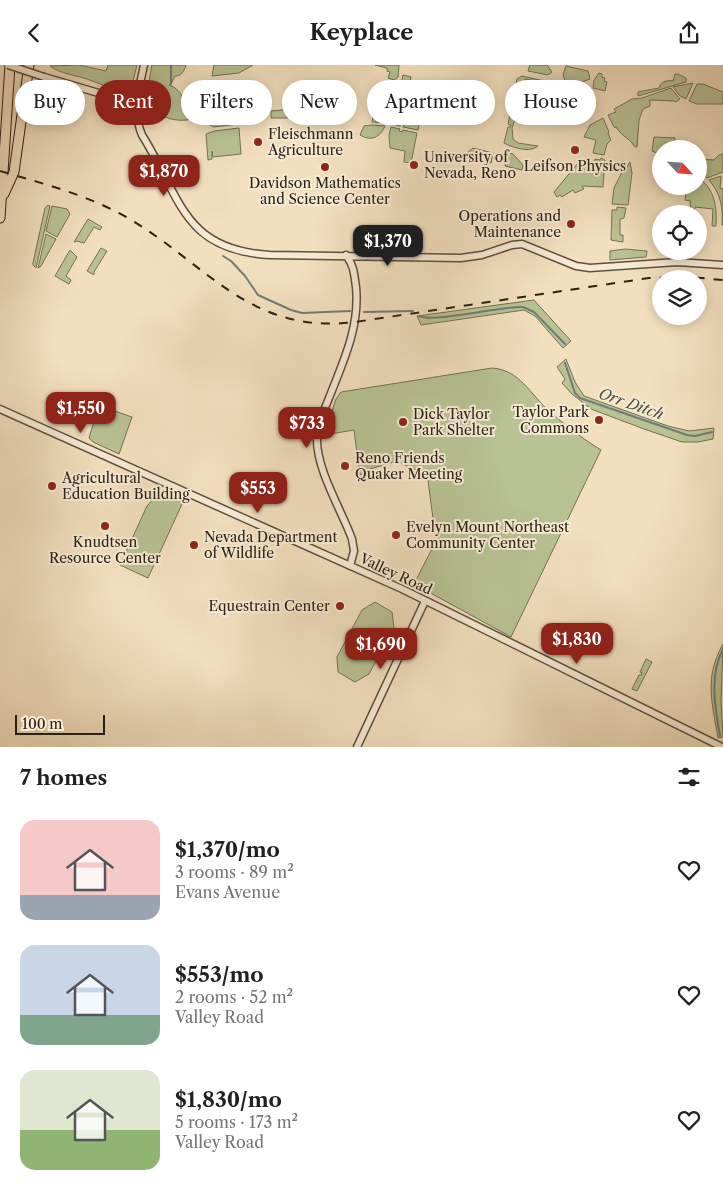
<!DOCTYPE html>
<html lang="en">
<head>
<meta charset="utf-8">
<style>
  body { margin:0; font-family:"Libre Caslon Text",serif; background:#f6f6f6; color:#202124; height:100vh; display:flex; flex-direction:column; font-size:19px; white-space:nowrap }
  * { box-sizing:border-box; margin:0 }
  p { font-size:16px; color:#757577 }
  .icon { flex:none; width:28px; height:28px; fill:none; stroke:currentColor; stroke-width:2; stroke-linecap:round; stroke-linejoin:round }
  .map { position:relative; height:682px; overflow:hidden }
  .details { display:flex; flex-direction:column; background:#fff; flex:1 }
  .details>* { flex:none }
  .hud { position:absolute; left:15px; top:15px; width:694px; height:45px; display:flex; gap:10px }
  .needle { width:32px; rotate:116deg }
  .fabs { position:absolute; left:652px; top:75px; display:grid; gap:10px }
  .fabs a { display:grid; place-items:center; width:55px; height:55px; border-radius:50%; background:#fff; box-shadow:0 2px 12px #0003; font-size:25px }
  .scale { position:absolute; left:15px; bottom:12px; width:90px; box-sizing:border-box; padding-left:5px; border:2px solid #2b2113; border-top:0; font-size:14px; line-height:18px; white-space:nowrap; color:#2b2113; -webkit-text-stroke:4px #f7ead5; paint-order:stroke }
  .price { position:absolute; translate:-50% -42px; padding:0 11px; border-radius:10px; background:#8f2418; color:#fff; font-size:16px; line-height:32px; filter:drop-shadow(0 1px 2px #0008) }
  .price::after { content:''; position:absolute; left:50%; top:30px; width:15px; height:11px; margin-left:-8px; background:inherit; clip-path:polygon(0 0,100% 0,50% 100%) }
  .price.active { background:#222; color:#fff }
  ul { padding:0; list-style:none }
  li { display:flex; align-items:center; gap:15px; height:125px; padding:0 20px }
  li span { display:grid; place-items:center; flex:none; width:140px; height:100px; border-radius:15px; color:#555 }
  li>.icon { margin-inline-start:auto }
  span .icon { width:60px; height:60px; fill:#fffc; stroke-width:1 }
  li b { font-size:21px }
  h2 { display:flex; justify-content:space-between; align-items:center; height:60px; padding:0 20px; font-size:21px }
  .chip { padding:0 18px; border-radius:22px; background:#fff; box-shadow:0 2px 12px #0003; font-size:18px; line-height:45px }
  .chip.active { background:#8f2418; color:#fff }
  header { display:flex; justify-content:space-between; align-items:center; height:65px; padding:0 20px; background:#fff; font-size:22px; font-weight:700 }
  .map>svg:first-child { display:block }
</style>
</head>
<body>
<header><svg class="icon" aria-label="back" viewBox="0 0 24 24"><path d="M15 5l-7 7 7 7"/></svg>Keyplace<svg class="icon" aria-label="share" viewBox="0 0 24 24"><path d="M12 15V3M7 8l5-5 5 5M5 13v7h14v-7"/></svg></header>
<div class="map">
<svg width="723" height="682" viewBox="0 0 723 682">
  <rect width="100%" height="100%" fill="#f2dfbe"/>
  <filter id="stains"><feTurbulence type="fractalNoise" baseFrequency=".004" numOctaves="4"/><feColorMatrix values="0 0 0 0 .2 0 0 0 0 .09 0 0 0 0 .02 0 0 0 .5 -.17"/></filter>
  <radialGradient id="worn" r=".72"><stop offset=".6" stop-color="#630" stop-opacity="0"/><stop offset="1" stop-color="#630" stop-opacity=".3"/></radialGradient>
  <!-- green -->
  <path fill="#b8c293" stroke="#727253" d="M79 0 106 6 108 0H137L131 24 125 28C111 25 100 18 87 14 75 10 61 9 50 1Z
    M152 0H186C184 6 182 11 175 11L171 19 169 20C184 25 186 41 188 55 149 58 145 30 152 0Z
    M214 0H253L239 8 212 11Z
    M375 0H399L398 12 394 15 388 13 390 7 387 6V3Z
    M530 0H547L552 7 548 10 528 6Z
    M566 1 588 6 590 14 579 18 565 16 563 9Z
    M599 8 602 9V12L605 13 604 16 607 17 605 26 593 23 594 15Z
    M675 9H678L686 13V17L638 31V27L659 23C661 16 668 15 673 16Z
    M403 10 411 12 407 32 403 35 396 34 393 38 388 58 372 57 374 47 384 49 388 16 401 19Z
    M522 11 553 18V19L525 14 516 50 510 49 512 41 515 42V39L512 38 517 14Z
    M693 18 686 34 679 30 673 22Z
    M697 19H703L723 27V39H697L689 36Z
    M671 23 680 34 676 37 674 36 650 35V41L643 44 639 55 637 82 634 81C629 72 623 73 617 63L614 62 608 50 616 47 614 44 632 34 642 33Z
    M236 28 237 33 233 34 229 39 230 46 225 52 232 50 231 43H233L234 47H237L238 59 214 62 210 60 209 50H222L217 45 213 47V43L208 42 210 34 218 29Z
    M413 29 426 31 418 65 403 62 404 60 401 59 400 61 392 59 396 40 399 41 400 37Z
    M292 44V53H271V46Z
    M264 46V48H260L261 56 241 58 240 48Z
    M510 50 516 51 512 63 513 74 518 78 538 81C530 88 513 83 504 78L508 62H510L511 60 508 59Z
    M603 53 609 67 608 68 611 75 607 79 604 90 593 88 596 75 584 72 590 60Z
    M372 60 385 61C380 72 372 77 360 70L364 61Z
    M391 62 400 64 399 66 402 67 403 65 417 68 411 98 404 97 405 86 390 83 389 70Z
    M239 63 241 89 213 92 212 86V94L208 95 206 69 214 66Z
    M654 72 675 73 674 81H678V84H661V90L652 86Z
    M473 83 493 88 491 98 466 93 468 87Z
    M508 88 513 89 523 100 522 105 505 101Z
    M723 89V107L707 113 699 106V94L714 95 719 90Z
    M601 93 605 95 603 122 582 121 584 124 575 128 573 125 562 132 560 130 557 132 554 127 578 98 592 101 595 94 600 95Z
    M630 97 632 108 628 140 612 139 614 123 625 101 627 102Z
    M721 111 720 123 723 124V160H722C723 142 721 129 709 115Z
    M699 113C715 125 717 142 716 161H712L713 144 695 142 694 149H691L690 136 685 135 687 121H699Z
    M48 140 50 141 36 203 33 200V198L45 143Z
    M52 141 67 144 70 149 57 172 46 166Z
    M617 142 626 143 624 153 620 154V170H623V177L611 175 612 145H617Z
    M88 154 102 162 100 165 94 162 84 178 77 176 74 177Z
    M46 169 56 174 41 201 38 203Z
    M101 183 107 186 94 207V210L87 206Z
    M625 184 647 186 646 192 610 195V186Z
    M70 185 77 192 66 211 71 215 69 219 55 211Z
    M534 235 571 276 563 283 535 251 524 245 421 260 417 251Z
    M566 294 575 317 584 331 668 361 689 366 714 363 713 374 698 377H682L644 364 591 344 572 329 562 318 565 314 557 302Z
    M492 303C520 305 530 329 549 346 565 360 583 374 601 385L511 572 414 519 436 476 427 408 416 403 415 405 397 396 370 404V407L360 410 354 365 324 370 336 334 341 327Z
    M98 343 105 345 106 343 132 352 119 389 93 377 89 373Z
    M161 426 183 437 148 513 120 500 147 441Z
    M375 537 392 547 394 563 369 609 355 617 338 607 337 592 362 545Z
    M723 579 721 637 723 670V672L718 673C712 637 704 613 723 579Z
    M646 594 652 597 637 626 632 624 639 610H641L642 608 640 607Z"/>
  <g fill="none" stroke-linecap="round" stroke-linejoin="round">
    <!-- stream -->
    <path stroke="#707d77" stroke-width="2" d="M171 0V19
      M389 19 397 22
      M399 24 403 35
      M400 25 407 27
      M223 191 231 196 245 211 258 230 291 245 302 248 350 246
      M364 247 413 246
      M419 251C435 258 500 241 523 242L534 247 565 279
      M565 298 575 328 580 333 687 370 695 371 712 367
      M720 671C715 642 709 611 723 584"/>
    <defs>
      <path id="tertiary" d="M144 0C139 24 132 46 142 70 181 132 182 185 270 190L461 193 482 190 512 180 522 179 576 201 590 203 677 197 723 200
        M44 12 136 39
        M346 190C354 201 354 208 356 222 360 262 343 297 329 333 324 346 317 359 317 373 316 404 341 444 352 474L354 486 350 501
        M0 344 402 524 722 682
        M357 682 425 536"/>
      <path id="motorway" d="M4 129 14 107 29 0
        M0 153 10 0"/>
    </defs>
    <!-- tertiary casing -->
    <use href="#tertiary" stroke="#5d503e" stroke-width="9"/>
    <!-- motorway casing -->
    <use href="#motorway" stroke="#2b2113" stroke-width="11"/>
    <!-- tertiary -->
    <use href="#tertiary" stroke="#f7ead5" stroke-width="6"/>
    <!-- motorway -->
    <use href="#motorway" stroke="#f2dfbe" stroke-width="9"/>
    <!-- rail -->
    <path stroke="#2b2113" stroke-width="2" stroke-dasharray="9 9" stroke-linecap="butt" d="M0 106C44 119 88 130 128 153 208 200 250 270 355 257L649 213 690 212 723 215"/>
    <defs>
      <path id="tertiary-bridge" d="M8 0 44 12"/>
    </defs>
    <!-- tertiary-bridge casing -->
    <use href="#tertiary-bridge" stroke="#5d503e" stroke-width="9" stroke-linecap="butt"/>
    <!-- tertiary-bridge -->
    <use href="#tertiary-bridge" stroke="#f7ead5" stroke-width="6"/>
  </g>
  <!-- markers -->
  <g fill="#8f2418" stroke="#f7ead5" stroke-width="2">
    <circle cx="258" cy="77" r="5"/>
    <circle cx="575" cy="85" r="5"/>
    <circle cx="414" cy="100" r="5"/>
    <circle cx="325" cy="102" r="5"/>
    <circle cx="571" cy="159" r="5"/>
    <circle cx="599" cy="355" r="5"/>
    <circle cx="403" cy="357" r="5"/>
    <circle cx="345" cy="401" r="5"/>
    <circle cx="52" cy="421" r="5"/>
    <circle cx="105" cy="461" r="5"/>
    <circle cx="396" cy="470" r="5"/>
    <circle cx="194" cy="480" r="5"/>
    <circle cx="340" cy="541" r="5"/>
  </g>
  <g text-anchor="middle" stroke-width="4" stroke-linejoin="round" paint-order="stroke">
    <!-- poi labels -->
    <g font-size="14" fill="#2b2113" stroke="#f7ead5" text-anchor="start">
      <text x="268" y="74">Fleischmann<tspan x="268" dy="16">Agriculture</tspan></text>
      <text x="424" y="97">University of<tspan x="424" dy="16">Nevada, Reno</tspan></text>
      <text x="575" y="106" text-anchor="middle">Leifson Physics</text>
      <text x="325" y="123" text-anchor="middle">Davidson Mathematics<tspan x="325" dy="16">and Science Center</tspan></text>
      <text x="561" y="156" text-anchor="end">Operations and<tspan x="561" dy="16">Maintenance</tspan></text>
      <text x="589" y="352" text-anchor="end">Taylor Park<tspan x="589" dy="16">Commons</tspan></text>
      <text x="413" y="354">Dick Taylor<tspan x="413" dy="16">Park Shelter</tspan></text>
      <text x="355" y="398">Reno Friends<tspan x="355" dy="16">Quaker Meeting</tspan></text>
      <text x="62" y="418">Agricultural<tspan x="62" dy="16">Education Building</tspan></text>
      <text x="406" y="467">Evelyn Mount Northeast<tspan x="406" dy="16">Community Center</tspan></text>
      <text x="204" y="477">Nevada Department<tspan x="204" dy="16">of Wildlife</tspan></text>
      <text x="105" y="482" text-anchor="middle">Knudtsen<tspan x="105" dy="16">Resource Center</tspan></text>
      <text x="330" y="546" text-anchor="end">Equestrain Center</text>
    </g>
    <!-- street labels -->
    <g font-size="14" fill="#2b2113" stroke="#f7ead5">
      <text transform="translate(396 509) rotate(25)" y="5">Valley Road</text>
    </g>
    <!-- water labels -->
    <g font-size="15" font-style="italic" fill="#4e4f45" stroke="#f7ead5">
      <text transform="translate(631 339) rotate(19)" y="5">Orr Ditch</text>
    </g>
  </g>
  <rect width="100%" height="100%" filter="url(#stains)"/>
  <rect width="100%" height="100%" fill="url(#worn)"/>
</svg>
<div class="fabs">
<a><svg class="needle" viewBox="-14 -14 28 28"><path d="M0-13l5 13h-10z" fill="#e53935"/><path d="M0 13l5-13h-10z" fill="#757577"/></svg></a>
<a><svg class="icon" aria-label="locate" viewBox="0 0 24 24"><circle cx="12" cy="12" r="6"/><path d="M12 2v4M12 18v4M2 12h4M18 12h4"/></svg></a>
<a><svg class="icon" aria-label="layers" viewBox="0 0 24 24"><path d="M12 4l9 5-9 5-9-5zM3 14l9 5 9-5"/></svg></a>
</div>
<div class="scale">100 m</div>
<b class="price" style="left:164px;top:132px">$1,870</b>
<b class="price active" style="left:388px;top:202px">$1,370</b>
<b class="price" style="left:81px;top:369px">$1,550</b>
<b class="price" style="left:307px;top:384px">$733</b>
<b class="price" style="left:258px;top:449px">$553</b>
<b class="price" style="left:577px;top:600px">$1,830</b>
<b class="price" style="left:381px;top:605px">$1,690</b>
<div class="hud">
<a class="chip">Buy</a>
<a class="chip active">Rent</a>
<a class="chip">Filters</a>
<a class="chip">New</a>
<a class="chip">Apartment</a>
<a class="chip">House</a>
</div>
</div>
<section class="details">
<h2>7 homes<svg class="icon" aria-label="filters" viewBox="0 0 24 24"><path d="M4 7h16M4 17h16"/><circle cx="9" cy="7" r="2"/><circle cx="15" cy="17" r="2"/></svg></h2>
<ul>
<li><span style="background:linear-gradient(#f6c9c9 75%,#9aa5b1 0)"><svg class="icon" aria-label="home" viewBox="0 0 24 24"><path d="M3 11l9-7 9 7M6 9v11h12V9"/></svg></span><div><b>$1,370/mo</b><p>3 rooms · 89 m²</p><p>Evans Avenue</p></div><svg class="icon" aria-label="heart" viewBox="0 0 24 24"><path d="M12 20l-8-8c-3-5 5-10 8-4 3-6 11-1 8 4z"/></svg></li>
<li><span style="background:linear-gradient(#c9d6e8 70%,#7fa58c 0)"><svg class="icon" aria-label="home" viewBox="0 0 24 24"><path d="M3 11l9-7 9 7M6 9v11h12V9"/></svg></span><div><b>$553/mo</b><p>2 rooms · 52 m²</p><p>Valley Road</p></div><svg class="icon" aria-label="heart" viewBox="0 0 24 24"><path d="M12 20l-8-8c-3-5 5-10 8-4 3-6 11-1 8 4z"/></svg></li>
<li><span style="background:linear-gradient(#dfe7d0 60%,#8fb573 0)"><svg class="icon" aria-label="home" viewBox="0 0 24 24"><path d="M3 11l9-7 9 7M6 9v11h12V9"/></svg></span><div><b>$1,830/mo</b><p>5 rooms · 173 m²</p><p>Valley Road</p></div><svg class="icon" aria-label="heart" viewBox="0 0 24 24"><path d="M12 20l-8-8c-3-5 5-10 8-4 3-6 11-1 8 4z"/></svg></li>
</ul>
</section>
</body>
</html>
